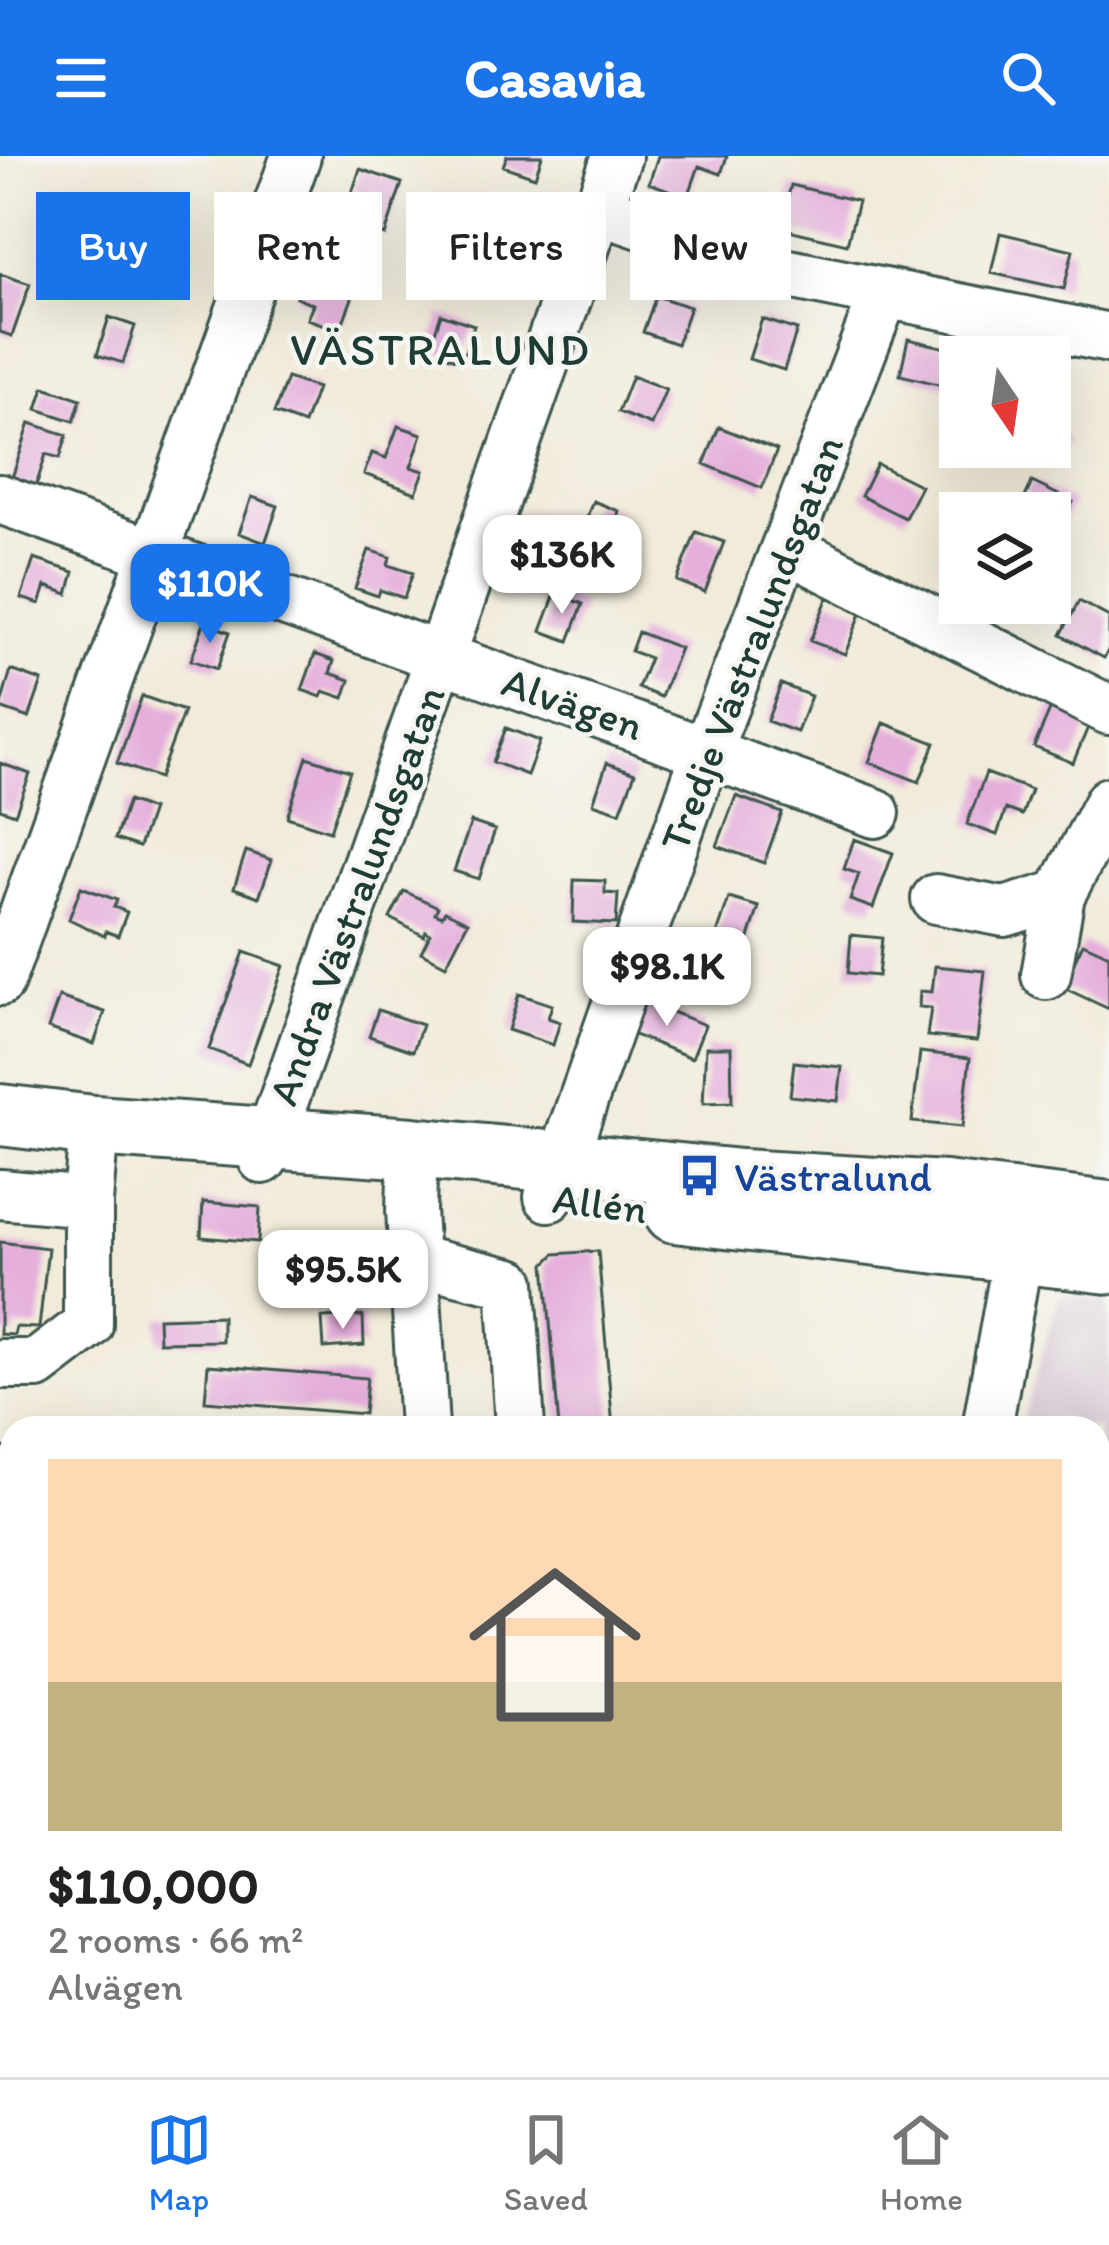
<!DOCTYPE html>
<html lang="en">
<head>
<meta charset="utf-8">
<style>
  body { margin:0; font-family:Itim,sans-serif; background:#f2f2f2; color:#222; height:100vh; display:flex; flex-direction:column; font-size:45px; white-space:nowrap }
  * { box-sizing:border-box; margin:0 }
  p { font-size:39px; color:#767676 }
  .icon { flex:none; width:66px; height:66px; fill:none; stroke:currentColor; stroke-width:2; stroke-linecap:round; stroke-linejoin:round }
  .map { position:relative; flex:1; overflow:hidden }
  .sheet { position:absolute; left:0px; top:1260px; width:1110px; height:663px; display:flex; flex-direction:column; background:#fff; border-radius:36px 36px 0 0; box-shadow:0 12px 48px #0002 }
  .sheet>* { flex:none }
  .hud { position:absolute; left:36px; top:36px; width:1038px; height:108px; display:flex; gap:24px }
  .needle { width:78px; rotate:167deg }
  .buttons { position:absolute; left:939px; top:180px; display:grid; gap:24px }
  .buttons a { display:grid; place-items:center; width:132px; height:132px; border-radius:0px; background:#fff; box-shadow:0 12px 48px #0002; font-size:60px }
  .price { position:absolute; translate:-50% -102px; padding:0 27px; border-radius:24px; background:#fff; color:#222; font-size:39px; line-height:78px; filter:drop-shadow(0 3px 6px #0008) }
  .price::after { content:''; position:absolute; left:50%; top:72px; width:36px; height:27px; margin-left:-18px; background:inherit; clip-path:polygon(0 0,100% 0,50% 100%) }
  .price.selected { background:#1a73e8; color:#fff }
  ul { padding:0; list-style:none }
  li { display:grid; align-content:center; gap:24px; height:636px; padding:0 48px }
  li span { display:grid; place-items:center; height:372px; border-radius:0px; color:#555 }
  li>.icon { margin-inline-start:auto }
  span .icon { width:216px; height:216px; fill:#fffc; stroke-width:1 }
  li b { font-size:51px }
  .chip { padding:0 42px; border-radius:0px; background:#fff; box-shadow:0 12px 48px #0002; font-size:42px; line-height:108px }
  .chip.selected { background:#1a73e8; color:#fff }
  header { display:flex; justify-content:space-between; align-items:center; height:156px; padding:0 48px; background:#1a73e8; color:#fff; font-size:54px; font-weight:700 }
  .tabs { display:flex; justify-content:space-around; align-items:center; height:168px; border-top:3px solid #e0e0e0; background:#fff; font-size:33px; color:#767676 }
  .tabs a { display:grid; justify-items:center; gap:6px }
  .tabs .selected { color:#1a73e8 }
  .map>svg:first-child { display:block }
</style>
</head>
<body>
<header><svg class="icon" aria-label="menu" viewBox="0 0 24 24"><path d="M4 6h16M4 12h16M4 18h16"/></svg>Casavia<svg class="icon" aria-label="search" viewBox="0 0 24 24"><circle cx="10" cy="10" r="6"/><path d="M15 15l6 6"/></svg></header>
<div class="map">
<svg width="1109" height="1921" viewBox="0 0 1109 1921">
  <rect width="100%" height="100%" fill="#f6f6f2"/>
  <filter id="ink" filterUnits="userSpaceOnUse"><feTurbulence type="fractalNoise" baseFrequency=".00833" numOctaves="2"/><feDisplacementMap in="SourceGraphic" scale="24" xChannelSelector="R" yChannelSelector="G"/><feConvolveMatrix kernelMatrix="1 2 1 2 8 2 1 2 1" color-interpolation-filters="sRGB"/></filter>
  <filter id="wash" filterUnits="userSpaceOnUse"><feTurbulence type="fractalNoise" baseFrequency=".004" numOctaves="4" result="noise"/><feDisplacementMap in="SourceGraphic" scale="48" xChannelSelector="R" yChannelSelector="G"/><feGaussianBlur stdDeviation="2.7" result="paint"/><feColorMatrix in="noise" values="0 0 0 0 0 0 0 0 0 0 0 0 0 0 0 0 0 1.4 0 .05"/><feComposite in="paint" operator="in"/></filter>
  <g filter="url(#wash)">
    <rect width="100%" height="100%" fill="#f1ebd9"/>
    <!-- industrial -->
    <path fill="#cfbdce" d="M1059 1140 1109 1145V1921H0V1740L12 1733V1911H1098V1272H1020Z"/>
    <g id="blocks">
      <!-- building -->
      <path fill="#e5afdc" d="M507 0H542L535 21 503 10Z
        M658 0H727L721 18 699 10 688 41 649 27Z
        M360 13 402 27 385 79 343 64Z
        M791 29 858 45 847 88 780 72Z
        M131 58 166 71 146 125 111 111Z
        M490 66 516 75 503 114 477 106Z
        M1000 77 1073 94 1064 133 991 117Z
        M0 118 30 128 12 180 0 176Z
        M319 124 354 137 340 174 307 163 313 148 296 141 302 125 316 129Z
        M656 140 690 151 677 188 643 176Z
        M441 158 474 169 462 205 429 194Z
        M109 161 135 170 123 207 97 199Z
        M762 163 797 174 784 214 749 203Z
        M908 183 955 194 946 230 900 219Z
        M632 220 666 233 651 269 618 256Z
        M287 222 317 232 304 268 274 257Z
        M44 231 81 243 74 265 37 253Z
        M30 267 67 279 60 302 46 298 35 333 11 325Z
        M398 270 422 278 411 311 424 315 416 337 364 318 372 297 386 302Z
        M719 271 777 294 762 332 704 308Z
        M1050 273 1069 283 1055 310 1016 291H1050Z
        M877 308 921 330 905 362 861 340Z
        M1032 326 1073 346 1050 394V357H1031L1020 352Z
        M252 341 278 350 265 387 239 377Z
        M593 345 619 355 605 393 579 382Z
        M696 376 724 386 705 436 677 425Z
        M369 394 390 401 388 409 413 417 404 442 380 434 378 440 355 432Z
        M34 403 74 416 68 438 46 430 40 448 21 442Z
        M555 438 583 448 569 485 541 475Z
        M828 441 862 455 845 498 810 485Z
        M1079 445 1109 461V493L1104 502 1061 479Z
        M204 467 230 476 217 513 191 504Z
        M638 476 680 492 661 541 638 532 650 502 631 495Z
        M315 498 334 505 330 517 350 524 344 542 324 535 321 541 302 534Z
        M11 514 42 525 29 562 0 552Z
        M781 528 811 540 797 576 767 565Z
        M142 540 184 555 159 622 117 607Z
        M1053 547 1091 564 1073 607 1034 591Z
        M884 567 935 587 919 626 869 606Z
        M506 572 540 585 527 619 493 606Z
        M307 601 350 615 330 675 287 661Z
        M0 607 30 618 15 658 0 653Z
        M607 607 635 617 620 656 593 647Z
        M986 617 1031 634 1022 659 1006 653 997 679 967 668Z
        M736 640 782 657 764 707 717 690Z
        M128 645 152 654 139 691 115 683Z
        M471 666 495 674 479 723 454 715Z
        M854 683 893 697 873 752 850 744 859 718 844 713Z
        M246 695 272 704 259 741 234 732Z
        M574 724 605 725V737L618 738 616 768 573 766Z
        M81 731 117 744 114 751 127 756 118 780 106 775 105 780 69 763Z
        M404 735 438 751 435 757 442 760 445 755 468 766 446 809 421 796 430 778 426 775 424 780 390 762Z
        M729 742 759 751 745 794 715 784Z
        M851 779 882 782 878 820 848 817Z
        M1083 787 1109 799V853L1062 831Z
        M244 796 284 810 248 908 209 893Z
        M935 810 985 815 977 885 927 880 931 852 919 851 920 835 932 836Z
        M519 838 552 849 548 862 560 866 553 889 508 874Z
        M59 841 105 856 94 888 48 872Z
        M641 844 705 869 692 902 629 877Z
        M378 854 422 869 413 895 369 880Z
        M706 891H731L732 946 703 947Z
        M920 896 970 902 962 971 912 966Z
        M794 906 842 911 838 945 790 940Z
        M203 1046 260 1051 258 1086 201 1081Z
        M0 1086 48 1092 39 1172 16 1171 14 1179 0 1178Z
        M598 1095 613 1272H559L545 1108 555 1098Z
        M222 1160V1185L159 1186 158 1162Z
        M363 1160 364 1189 324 1192 322 1162Z
        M208 1209 367 1222 364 1258 205 1245Z
        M11 1291 12 1324 0 1325V1292Z
        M1098 1313 1109 1318 1107 1477 1098 1474Z
        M12 1495V1538L0 1540V1498Z
        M1098 1679 1109 1684V1828L1098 1824Z"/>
    </g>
  </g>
  <g filter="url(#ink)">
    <use href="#blocks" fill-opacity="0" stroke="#3e574d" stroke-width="3"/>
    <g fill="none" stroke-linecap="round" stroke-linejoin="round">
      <defs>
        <path id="minor" d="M597 53 784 117 1109 182
          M0 343 875 657
          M787 392 1109 554
          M936 743 1004 756 1060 739 1109 646
          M1046 819 1060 739
          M0 825 296 0
          M413 992 411 1054 424 1272
          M263 1003 617 0
          M0 1038 88 1046
          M549 1041 707 594 884 138
          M414 1104 511 1127 520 1272
          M0 1208H37L88 1169V1046L94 970
          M987 1272 1024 1065
          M0 1444 12 1445
          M1098 1506 1109 1510
          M0 1716 12 1709
          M1098 1868 1109 1873
          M746 1921 751 1911"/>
        <path id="major" d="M0 959 94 970 413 992 741 1024 945 1036 1109 1056
          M675 1056 1109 1107"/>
      </defs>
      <!-- minor casing -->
      <use href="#minor" stroke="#3e574d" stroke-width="54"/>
      <!-- major casing -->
      <use href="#major" stroke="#3e574d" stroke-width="66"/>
      <!-- minor -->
      <use href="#minor" stroke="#fff" stroke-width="48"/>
      <!-- major -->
      <use href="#major" stroke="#fff" stroke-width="60"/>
    </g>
  </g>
  <!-- icons -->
  <defs>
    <symbol id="bus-bare" viewBox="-9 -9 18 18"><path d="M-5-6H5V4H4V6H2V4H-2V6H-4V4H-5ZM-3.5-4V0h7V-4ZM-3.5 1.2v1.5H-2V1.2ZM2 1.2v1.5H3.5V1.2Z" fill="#1a4fb4" stroke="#f6f6f2" stroke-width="2.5" paint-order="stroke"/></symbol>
  </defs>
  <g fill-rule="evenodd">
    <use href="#bus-bare" x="670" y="990" width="59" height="59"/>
  </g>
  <g text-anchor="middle" stroke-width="9" stroke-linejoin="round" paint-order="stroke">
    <!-- street labels -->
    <g font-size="42" fill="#1f3d34" stroke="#f6f6f2">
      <text transform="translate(751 487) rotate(-69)" y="15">Tredje Västralundsgatan</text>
      <text transform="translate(573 547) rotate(19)" y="15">Alvägen</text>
      <text transform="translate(356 739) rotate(-70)" y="15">Andra Västralundsgatan</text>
      <text transform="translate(600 1047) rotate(7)" y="15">Allén</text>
    </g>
    <!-- transit labels -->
    <g font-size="42" fill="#164399" stroke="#f6f6f2" text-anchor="start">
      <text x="734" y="1035">Västralund</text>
    </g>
    <!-- neighbourhood labels -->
    <g font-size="45" letter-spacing="3" fill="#1f3d34" stroke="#f6f6f2">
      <text x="441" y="209">VÄSTRALUND</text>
    </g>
  </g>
</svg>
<div class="buttons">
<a><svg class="needle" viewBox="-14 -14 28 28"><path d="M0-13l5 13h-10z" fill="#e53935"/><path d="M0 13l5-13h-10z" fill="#767676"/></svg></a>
<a><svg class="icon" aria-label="layers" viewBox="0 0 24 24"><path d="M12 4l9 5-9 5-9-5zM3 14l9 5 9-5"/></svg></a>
</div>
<b class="price" style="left:562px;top:461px">$136K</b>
<b class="price selected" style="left:210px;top:490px">$110K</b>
<b class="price" style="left:667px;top:873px">$98.1K</b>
<b class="price" style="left:343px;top:1176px">$95.5K</b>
<div class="hud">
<a class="chip selected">Buy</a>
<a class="chip">Rent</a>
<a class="chip">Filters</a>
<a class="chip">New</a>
</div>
<section class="sheet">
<ul>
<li><span style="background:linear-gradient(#ffd9b3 60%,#c2b280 0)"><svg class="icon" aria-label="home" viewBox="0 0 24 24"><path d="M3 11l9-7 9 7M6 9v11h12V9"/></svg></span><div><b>$110,000</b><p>2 rooms · 66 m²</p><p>Alvägen</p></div></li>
</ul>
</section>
</div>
<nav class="tabs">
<a class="selected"><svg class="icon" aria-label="map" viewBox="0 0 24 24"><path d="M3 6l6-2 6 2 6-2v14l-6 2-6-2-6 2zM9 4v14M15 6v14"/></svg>Map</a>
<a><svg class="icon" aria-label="saved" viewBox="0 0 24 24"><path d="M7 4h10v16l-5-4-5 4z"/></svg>Saved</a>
<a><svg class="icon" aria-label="home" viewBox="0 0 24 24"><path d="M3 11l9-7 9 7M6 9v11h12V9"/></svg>Home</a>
</nav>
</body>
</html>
